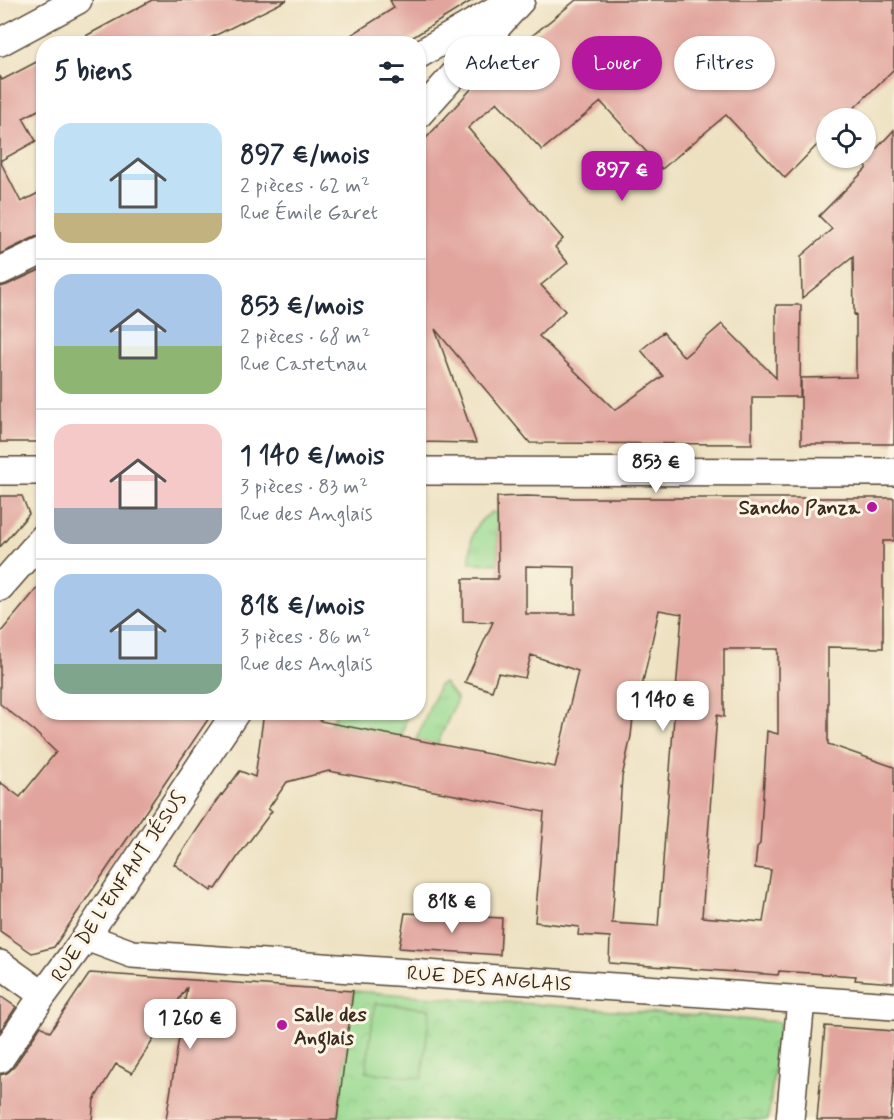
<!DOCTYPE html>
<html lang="fr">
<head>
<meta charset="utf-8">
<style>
  body { margin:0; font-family:Mynerve,sans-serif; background:#f6f6f7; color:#1f2937; height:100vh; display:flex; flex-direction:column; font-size:22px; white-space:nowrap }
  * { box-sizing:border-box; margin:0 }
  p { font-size:20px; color:#747a83 }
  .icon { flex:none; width:33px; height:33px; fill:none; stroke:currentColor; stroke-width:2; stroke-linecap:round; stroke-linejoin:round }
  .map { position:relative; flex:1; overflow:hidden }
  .sheet { position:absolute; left:36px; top:36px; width:390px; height:684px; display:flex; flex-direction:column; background:#fff; border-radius:24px; box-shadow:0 2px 4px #0004 }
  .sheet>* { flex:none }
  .guide { position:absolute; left:444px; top:36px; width:360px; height:54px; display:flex; gap:12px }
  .fabs { position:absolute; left:816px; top:108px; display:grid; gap:12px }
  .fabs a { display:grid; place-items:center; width:60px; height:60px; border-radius:50%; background:#fff; box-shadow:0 2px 4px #0004; font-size:30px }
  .price { position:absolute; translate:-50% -51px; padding:0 14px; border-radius:12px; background:#fff; color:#222; font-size:20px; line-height:39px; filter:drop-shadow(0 2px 3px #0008) }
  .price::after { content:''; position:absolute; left:50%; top:36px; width:18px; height:14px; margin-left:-9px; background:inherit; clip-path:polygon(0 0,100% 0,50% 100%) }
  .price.selected { background:#b5179e; color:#fff }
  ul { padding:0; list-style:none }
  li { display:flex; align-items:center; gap:18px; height:150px; padding:0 18px }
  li+li { border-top:2px solid #e0e1e3 }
  li span { display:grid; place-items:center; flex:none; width:168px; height:120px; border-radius:18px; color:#555 }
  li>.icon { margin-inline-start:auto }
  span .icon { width:72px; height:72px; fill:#fffc; stroke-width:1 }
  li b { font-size:26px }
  h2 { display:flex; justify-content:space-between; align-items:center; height:72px; padding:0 18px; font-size:26px }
  .chip { padding:0 21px; border-radius:27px; background:#fff; box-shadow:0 2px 4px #0004; font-size:21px; line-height:54px }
  .chip.selected { background:#b5179e; color:#fff }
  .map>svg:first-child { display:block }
</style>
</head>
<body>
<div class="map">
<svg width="894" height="1120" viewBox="0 0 894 1120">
  <defs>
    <pattern id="grass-tufts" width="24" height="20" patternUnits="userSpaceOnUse" patternTransform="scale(1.5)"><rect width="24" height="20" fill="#98d98f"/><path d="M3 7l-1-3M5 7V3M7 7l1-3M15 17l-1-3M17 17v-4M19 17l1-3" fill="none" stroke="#84ba7b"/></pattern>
    <pattern id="park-crowns" width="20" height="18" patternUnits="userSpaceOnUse" patternTransform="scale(1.5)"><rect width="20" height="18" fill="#98d98f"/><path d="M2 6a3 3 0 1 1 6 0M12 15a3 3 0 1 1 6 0" fill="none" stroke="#84ba7b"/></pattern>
  </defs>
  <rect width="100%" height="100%" fill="#fcf5e5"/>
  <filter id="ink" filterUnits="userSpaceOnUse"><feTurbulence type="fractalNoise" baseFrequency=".0167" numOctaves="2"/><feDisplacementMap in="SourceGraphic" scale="12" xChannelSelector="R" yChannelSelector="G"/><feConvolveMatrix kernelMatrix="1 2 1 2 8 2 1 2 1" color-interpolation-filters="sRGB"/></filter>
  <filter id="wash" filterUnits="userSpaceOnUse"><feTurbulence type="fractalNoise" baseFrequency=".008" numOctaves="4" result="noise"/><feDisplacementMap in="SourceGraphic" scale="24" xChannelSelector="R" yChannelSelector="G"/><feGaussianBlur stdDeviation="1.35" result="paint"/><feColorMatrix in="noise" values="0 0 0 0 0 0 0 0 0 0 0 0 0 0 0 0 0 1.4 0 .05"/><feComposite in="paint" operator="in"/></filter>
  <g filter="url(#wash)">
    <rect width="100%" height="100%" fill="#ede1c1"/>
    <!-- grass -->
    <path fill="url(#grass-tufts)" stroke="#6a8256" stroke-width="1.5" d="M492 512 497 513 498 564 470 563C471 538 469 527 492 512Z
      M444 683 457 699 437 745 416 740 439 685Z
      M337 713H407L402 738 330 723Z"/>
    <!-- park -->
    <path fill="url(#park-crowns)" stroke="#6a8256" stroke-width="1.5" d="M353 991 780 1022 768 1120H337Z"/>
    <!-- garden -->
    <path fill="#98d98f" stroke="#6a8256" stroke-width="1.5" d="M375 1003 430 1009 422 1078 366 1072Z"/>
    <g id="blocks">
      <!-- building -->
      <path fill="#e1a59e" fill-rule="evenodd" d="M152 0H287L198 44H71Z
        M390 0H473L402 44H337L394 8Z
        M576 0H894V69L844 118H826V136L785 178 726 115 662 169 601 102 542 150 497 102 468 128 563 239 555 247 568 263 541 285 565 311 539 336 615 410 663 376 641 350 663 332 684 357 722 324 776 378V305H801L800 397H752V444L530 443 435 329 476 443 418 442V147L485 74Z
        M44 58V107L23 118 36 141 0 161V76L2 80Z
        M894 130V444H801V378L856 377V314L854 315 853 257 802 298 801 256 832 229 819 216 866 169V160Z
        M0 161 21 202 44 190V235L37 236 0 254Z
        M44 268V442H0V287L7 285Z
        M0 496H22L29 514 0 547Z
        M527 496 575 498H894V541H883V648L828 647V744L894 767V983L855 980 856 976 779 971 778 975 609 963 610 937 578 935 579 927 535 922 544 812 329 771 287 782 268 809 272 811 239 855 216 889 213 888 211 891 174 864 221 794 222 795 240 771 255 777 264 712H322L320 721 555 767 578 671 531 655 525 678 498 673 492 691 465 682 493 622 463 621V579H498L497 497ZM526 566 575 567V614H526ZM659 610 682 614 658 926 612 923 622 777 631 736 634 708H637ZM724 649H778V734L767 731 760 844 757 847 755 868 771 870 763 922 702 917 717 715 724 717Z
        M44 580V712H213L54 947 32 953 0 931V782L20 797 56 752 33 730 0 704V633Z
        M405 913 502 918 500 955 399 948Z
        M90 973 353 991 337 1120H166L187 987 132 1073 116 1064 94 1100 92 1120H0V1075L7 1073 13 1068 41 1026 50 1032Z
        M0 996 16 1007 0 1031Z
        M825 1026 894 1031V1081L890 1120H817Z"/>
    </g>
  </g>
  <g filter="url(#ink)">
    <use href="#blocks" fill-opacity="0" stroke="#564536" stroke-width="1.5"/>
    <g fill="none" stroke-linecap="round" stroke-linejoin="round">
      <defs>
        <path id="street" d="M0 42 78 0
          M418 55 509 2
          M418 115 521 0
          M0 271 44 250
          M0 471H44
          M418 471 894 472
          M0 587 44 537
          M86 937 132 954 894 1006
          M0 964 43 995
          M0 1059 43 995 86 937 236 712
          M790 1120 801 1000"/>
      </defs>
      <!-- street casing -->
      <use href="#street" stroke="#564536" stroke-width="30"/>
      <!-- street -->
      <use href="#street" stroke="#fff" stroke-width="27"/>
    </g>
  </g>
  <!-- markers -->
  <g fill="#b5179e" stroke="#fcf5e5" stroke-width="2">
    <circle cx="872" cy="507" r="6"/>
    <circle cx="282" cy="1025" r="6"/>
  </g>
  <g text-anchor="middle" stroke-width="6" stroke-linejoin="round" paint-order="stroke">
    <!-- poi labels -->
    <g font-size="20" font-weight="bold" fill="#3b2a1e" stroke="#fcf5e5" text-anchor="end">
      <text x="860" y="514">Sancho Panza</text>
      <text x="294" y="1021" text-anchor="start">Salle des<tspan x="294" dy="23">Anglais</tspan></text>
    </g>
    <!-- street labels -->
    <g font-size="20" fill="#3b2a1e" stroke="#fcf5e5">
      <text transform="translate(118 886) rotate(-56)" y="7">RUE DE L'ENFANT JÉSUS</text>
      <text transform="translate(489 978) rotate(4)" y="7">RUE DES ANGLAIS</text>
    </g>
  </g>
</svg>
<div class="fabs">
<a><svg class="icon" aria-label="locate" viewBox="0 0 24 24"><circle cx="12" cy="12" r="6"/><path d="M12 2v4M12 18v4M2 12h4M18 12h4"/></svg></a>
</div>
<b class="price selected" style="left:622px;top:202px">897 €</b>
<b class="price" style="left:656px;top:494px">853 €</b>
<b class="price" style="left:663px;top:732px">1 140 €</b>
<b class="price" style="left:452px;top:934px">818 €</b>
<b class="price" style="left:190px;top:1050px">1 260 €</b>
<div class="guide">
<a class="chip">Acheter</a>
<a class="chip selected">Louer</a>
<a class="chip">Filtres</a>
</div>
<section class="sheet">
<h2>5 biens<svg class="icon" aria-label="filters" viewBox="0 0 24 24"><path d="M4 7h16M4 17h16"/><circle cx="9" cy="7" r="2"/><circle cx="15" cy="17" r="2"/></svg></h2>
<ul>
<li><span style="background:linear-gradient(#bfe0f5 75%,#c2b280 0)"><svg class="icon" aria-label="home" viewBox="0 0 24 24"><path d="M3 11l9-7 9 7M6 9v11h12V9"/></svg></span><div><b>897 €/mois</b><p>2 pièces · 62 m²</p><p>Rue Émile Garet</p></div></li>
<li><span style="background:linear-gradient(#a9c7e8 60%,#8fb573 0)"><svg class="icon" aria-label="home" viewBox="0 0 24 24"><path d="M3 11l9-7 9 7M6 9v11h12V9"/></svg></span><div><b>853 €/mois</b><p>2 pièces · 68 m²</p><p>Rue Castetnau</p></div></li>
<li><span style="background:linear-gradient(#f6c9c9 70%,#9aa5b1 0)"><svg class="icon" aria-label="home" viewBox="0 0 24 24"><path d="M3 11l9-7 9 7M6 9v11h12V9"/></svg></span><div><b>1 140 €/mois</b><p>3 pièces · 83 m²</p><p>Rue des Anglais</p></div></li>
<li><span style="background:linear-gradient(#a9c7e8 75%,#7fa58c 0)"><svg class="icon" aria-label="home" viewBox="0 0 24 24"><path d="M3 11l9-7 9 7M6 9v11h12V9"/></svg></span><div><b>818 €/mois</b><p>3 pièces · 86 m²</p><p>Rue des Anglais</p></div></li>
</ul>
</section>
</div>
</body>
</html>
